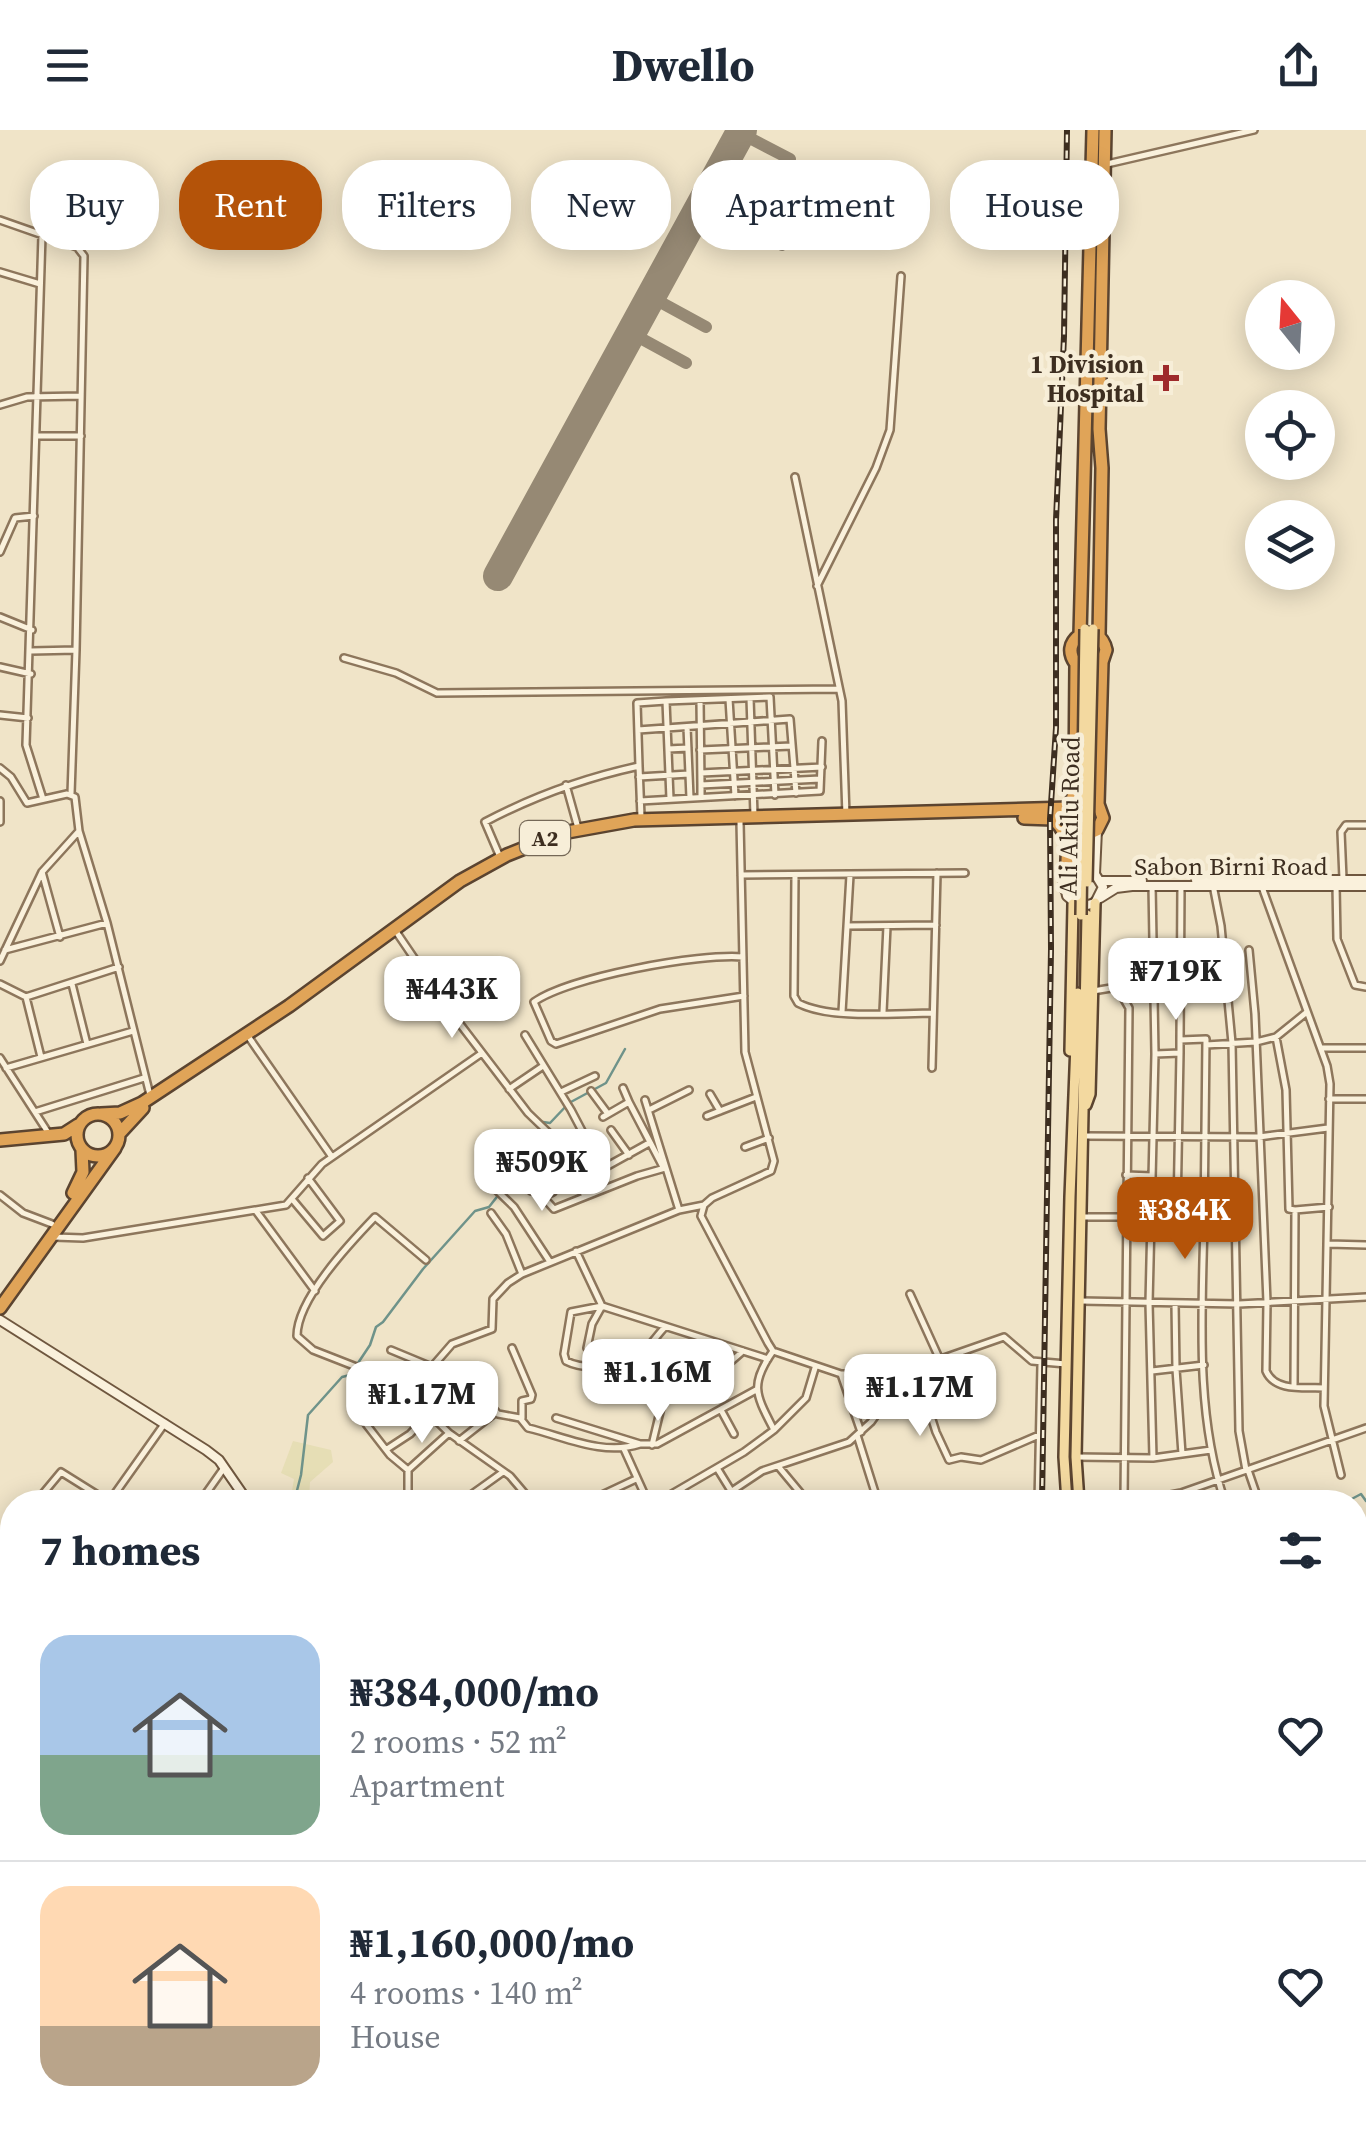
<!DOCTYPE html>
<html lang="en">
<head>
<meta charset="utf-8">
<style>
  body { margin:0; font-family:"Source Serif 4",serif; background:#f2f2f3; color:#1f2937; height:100vh; display:flex; flex-direction:column; font-size:38px; white-space:nowrap }
  * { box-sizing:border-box; margin:0 }
  p { font-size:32px; color:#747a83 }
  .icon { flex:none; width:55px; height:55px; fill:none; stroke:currentColor; stroke-width:2; stroke-linecap:round; stroke-linejoin:round }
  .map { position:relative; flex:1; overflow:hidden }
  .panel { position:absolute; left:0px; top:1360px; width:1368px; height:642px; display:flex; flex-direction:column; background:#fff; border-radius:40px 40px 0 0; box-shadow:0 5px 25px #0003 }
  .panel>* { flex:none }
  .guide { position:absolute; left:30px; top:30px; width:1308px; height:90px; display:flex; gap:20px }
  .needle { width:65px; rotate:342deg }
  .controls { position:absolute; left:1245px; top:150px; display:grid; gap:20px }
  .controls a { display:grid; place-items:center; width:90px; height:90px; border-radius:50%; background:#fff; box-shadow:0 5px 25px #0003; font-size:50px }
  .price { position:absolute; translate:-50% -85px; padding:0 22px; border-radius:20px; background:#fff; color:#222; font-size:32px; line-height:65px; filter:drop-shadow(0 2px 5px #0008) }
  .price::after { content:''; position:absolute; left:50%; top:60px; width:30px; height:22px; margin-left:-15px; background:inherit; clip-path:polygon(0 0,100% 0,50% 100%) }
  .price.on { background:#b45309; color:#fff }
  ul { padding:0; list-style:none }
  li { display:flex; align-items:center; gap:30px; height:250px; padding:0 40px }
  li+li { border-top:2px solid #e0e1e3 }
  li span { display:grid; place-items:center; flex:none; width:280px; height:200px; border-radius:30px; color:#555 }
  li>.icon { margin-inline-start:auto }
  span .icon { width:120px; height:120px; fill:#fffc; stroke-width:1 }
  li b { font-size:42px }
  h2 { display:flex; justify-content:space-between; align-items:center; height:120px; padding:0 40px; font-size:42px }
  .tag { padding:0 35px; border-radius:40px; background:#fff; box-shadow:0 5px 25px #0003; font-size:35px; line-height:90px }
  .tag.on { background:#b45309; color:#fff }
  header { display:flex; justify-content:space-between; align-items:center; height:130px; padding:0 40px; background:#fff; font-size:45px; font-weight:700 }
  .map>svg:first-child { display:block }
</style>
</head>
<body>
<header><svg class="icon" aria-label="menu" viewBox="0 0 24 24"><path d="M4 6h16M4 12h16M4 18h16"/></svg>Dwello<svg class="icon" aria-label="share" viewBox="0 0 24 24"><path d="M12 15V3M7 8l5-5 5 5M5 13v7h14v-7"/></svg></header>
<div class="map">
<svg width="1366" height="2002" viewBox="0 0 1366 2002">
  <rect width="100%" height="100%" fill="#f0e4c8"/>
  <!-- farmland -->
  <path fill="#e6deb5" d="M293 1311 331 1320 333 1332 310 1352 309 1372H290L294 1349 281 1343Z"/>
  <g fill="none" stroke-linecap="round" stroke-linejoin="round">
    <!-- stream -->
    <path stroke="#6f938a" stroke-width="2.5" d="M294 1372 301 1345 308 1285 342 1247 350 1245 370 1215 376 1197 383 1192 423 1139 475 1081 489 1077 532 1022 543 992 550 993 569 973 606 953 625 919
      M1305 1372H1335
      M1346 1372 1361 1364 1366 1371
      M0 1860 12 1849"/>
    <!-- taxiway -->
    <path stroke="#968974" stroke-width="12" d="M740 3 790 29
      M703 72 782 115
      M651 167 706 197
      M631 203 686 233"/>
    <!-- runway -->
    <path stroke="#968974" stroke-width="30" d="M498 446 742 0"/>
    <defs>
      <path id="street" d="M1107 34 1254 0
        M0 90 77 117 84 126 76 520
        M42 105 26 615 43 669
        M0 142 40 154
        M0 275 27 267 81 266
        M36 306H81
        M795 347 842 571 846 685
        M0 422 15 388 34 386
        M817 456 876 338 890 300 901 146
        M0 487 32 500
        M31 521 76 520 71 664
        M344 528 396 543 437 563 839 559
        M0 537 31 544
        M750 568 754 685
        M729 569 735 666
        M700 570 701 655
        M0 585 28 588
        M687 597 690 668
        M638 600 790 589 796 663
        M668 619 688 618
        M700 620 792 616
        M639 636 637 573 666 571
        M0 638 11 647 27 673 67 664 75 667 79 701 107 793 150 965
        M701 643 822 637
        M639 647 689 644
        M566 655 578 698
        M701 667V655L820 649
        M670 669 666 571 770 567 775 665
        M0 671V692
        M640 671 820 661 822 611
        M740 692 745 922 774 1031 771 1041 712 1068 704 1075 701 1086 768 1213 773 1221 841 1244H898L1004 1207 1032 1231 1066 1234
        M500 727 485 692C534 666 584 648 639 636L641 687
        M42 742 60 807
        M741 745 965 743
        M795 745 794 866 798 873C830 890 896 883 933 883
        M1343 749 1341 702 1346 695H1366
        M1152 755 1155 924 1149 1173 1153 1328
        M1213 755 1221 796 1232 913 1239 1301 1246 1340
        M1336 755 1337 809 1355 855 1366 857
        M1262 757 1327 936 1330 954 1324 1276 1341 1345
        M847 796 936 795
        M397 803 450 881 528 983 554 1008 585 1066
        M5 820 107 793
        M1249 820 1255 884 1267 1172 1266 1241C1275 1262 1304 1257 1324 1258
        M743 827C700 823 569 847 534 872L551 911 556 914 660 879 744 866
        M0 831 42 742 79 701
        M0 854 26 867 119 837
        M72 854 87 914
        M1093 861 1117 857 1129 878 1124 1369
        M26 867 41 927
        M842 882 850 745
        M883 882 887 796
        M525 905 571 980 602 1039 649 1013
        M1276 907 1286 960 1289 1079 1295 1080
        M250 909 332 1027
        M1180 910 1181 755
        M1206 915 1256 912 1276 907 1307 882
        M1321 918H1366
        M1155 924 1180 923V910L1206 909C1205 970 1205 1031 1204 1092 1202 1184 1195 1285 1225 1372
        M0 928 49 1004
        M6 938 133 901
        M932 938 937 743
        M623 958 629 972
        M509 959 543 936
        M591 961 608 984
        M561 962 595 946
        M710 964 720 981
        M1329 969H1366
        M645 970 679 1080
        M649 980 689 960
        M35 982 144 948
        M707 986 756 967
        M603 987 629 972 662 1035
        M611 1000 629 1025
        M1084 1006 1259 1007 1328 998
        M745 1017 769 1008
        M535 1028 553 1058V1062L543 1067 554 1079 637 1046 665 1038
        M516 1044 531 1061 538 1060 543 1067
        M1126 1045 1152 1046
        M483 1047 514 1077 550 1132
        M1152 1060 1234 1058
        M0 1065 23 1083 52 1094
        M292 1069 323 1106 340 1091 308 1048
        M256 1081 315 1161
        M1177 1081 1180 923
        M491 1083 506 1104 522 1144
        M1081 1087H1151
        M54 1107 83 1108 286 1075 322 1034 482 923
        M1328 1114 1366 1115
        M576 1121 602 1176 592 1194 587 1218
        M426 1130 375 1087C350 1113 297 1169 297 1206L313 1220 359 1238 405 1273 416 1271 449 1303 510 1346 532 1372
        M910 1164 940 1230
        M1081 1171 1239 1174 1366 1167
        M1175 1173 1176 1239 1182 1324
        M665 1197C656 1206 648 1220 637 1227 620 1239 583 1240 566 1231L564 1224 571 1182 602 1176 768 1229
        M512 1218 532 1265 531 1269 522 1271V1288
        M391 1220 432 1237 447 1255 478 1262 498 1284 520 1288 528 1298C566 1307 602 1326 640 1314
        M773 1221C749 1255 756 1265 774 1300
        M432 1237 452 1214 492 1199 493 1169 508 1153 522 1144 679 1080 704 1075
        M916 1239 936 1302 949 1330 961 1327 981 1330 1039 1305
        M1152 1241 1204 1235
        M841 1244 861 1302
        M1294 1256 1295 1080 1329 1077
        M721 1280 734 1304
        M556 1288 640 1314H657L756 1260
        M366 1294 390 1325 408 1340V1372
        M857 1305 878 1372
        M459 1311 496 1282
        M652 1315 665 1261C702 1257 716 1245 743 1221
        M387 1319 410 1304 430 1283
        M624 1319 648 1372
        M1076 1327 1153 1328 1211 1320
        M778 1336 808 1372
        M717 1338 738 1372
        M408 1340 449 1303
        M1248 1340 1259 1372
        M682 1360 689 1372
        M732 1361 762 1341 849 1312 871 1292 884 1274 897 1245
        M1181 1363 1185 1372
        M1079 1370 1160 1367 1181 1363 1366 1298
        M36 1372 61 1342 109 1372
        M109 1372 165 1293
        M200 1372 224 1338
        M461 1372 503 1342
        M587 1372 636 1349
        M658 1372 744 1322 774 1300 806 1268 815 1238
        M889 1372H899
        M936 1372H946
        M1038 1372 1041 1234
        M1356 1383 1366 1415
        M0 1419 12 1403
        M0 1442 12 1448
        M1355 1524 1366 1517
        M0 1527 12 1533
        M1355 1571 1366 1590
        M0 1617 12 1602
        M1355 1634 1366 1628
        M0 1721 9 1727
        M0 1737 12 1723
        M1355 1908 1366 1904
        M164 1990V2001
        M220 1990 221 2002
        M285 1990 290 2002
        M434 1990 439 2002
        M558 1990 563 2002
        M1343 1990 1352 2002
        M158 2002 214 1990
        M633 2002 661 1990
        M753 2002 779 1990
        M1083 2002 1096 1996"/>
      <path id="secondary" d="M1074 700 1072 744 1065 757 1067 766 1080 777 1095 773 1103 757 1095 744 1097 700
        M1196 750H1366
        M1101 751H1142
        M1100 768 1116 758 1132 756H1366
        M0 1190 206 1320 219 1330 248 1372"/>
      <path id="primary" d="M1070 921 1073 774
        M1086 975 1090 964 1095 773
        M1067 1372 1064 1327 1070 1067 1078 863
        M1079 1372 1076 1327 1087 785
        M1187 1990 1193 2002
        M1196 1990 1201 2002"/>
      <path id="highway" d="M1080 505 1093 0
        M1099 506 1102 338 1099 299 1105 0
        M1076 534 1089 538 1102 532 1106 520C1103 506 1093 500 1080 505 1069 513 1068 523 1076 534L1075 657 1068 689C1072 703 1084 707 1097 700L1103 688 1098 674 1102 532
        M1024 688 1053 689 1070 695
        M1056 692C1073 708 1066 735 1065 757
        M77 1005a21 21 0 1 1 42 0a21 21 0 1 1-42 0Z
        M101 984 120 983 142 973 289 876 460 751 507 725 562 703 634 690 1070 678
        M119 1004 143 978
        M0 1010 64 1004 78 995
        M73 1063 83 1042 82 1020
        M0 1178 115 1018"/>
    </defs>
    <!-- street casing -->
    <use href="#street" stroke="#8d765c" stroke-width="10"/>
    <!-- secondary casing -->
    <use href="#secondary" stroke="#6f573f" stroke-width="12"/>
    <!-- primary casing -->
    <use href="#primary" stroke="#5b4430" stroke-width="14"/>
    <!-- highway casing -->
    <use href="#highway" stroke="#5b4430" stroke-width="16"/>
    <!-- street -->
    <use href="#street" stroke="#faf1dc" stroke-width="5"/>
    <!-- secondary -->
    <use href="#secondary" stroke="#faf1dc" stroke-width="8"/>
    <!-- primary -->
    <use href="#primary" stroke="#f3d9a0" stroke-width="9"/>
    <!-- highway -->
    <use href="#highway" stroke="#e0a458" stroke-width="11"/>
    <defs>
      <path id="rail" d="M1042 1372 1051 819 1050 689 1056 598V390L1064 206 1067 0
        M1158 1990 1164 2002"/>
    </defs>
    <!-- rail casing -->
    <use href="#rail" stroke="#3d2e20" stroke-width="6"/>
    <!-- rail -->
    <use href="#rail" stroke="#f7eed8" stroke-width="2.5" stroke-dasharray="8" stroke-linecap="butt"/>
    <defs>
      <path id="primary-bridge" d="M1087 752 1093 499
        M1081 785 1085 499"/>
    </defs>
    <!-- primary-bridge casing -->
    <use href="#primary-bridge" stroke="#5b4430" stroke-width="14" stroke-linecap="butt"/>
    <!-- primary-bridge -->
    <use href="#primary-bridge" stroke="#f3d9a0" stroke-width="9"/>
  </g>
  <!-- markers -->
  <path fill="#9e2a2b" stroke="#f7eed8" stroke-width="4" d="M1161 233h10v10h10v10h-10v10h-10v-10h-10v-10h10z"/>
  <g text-anchor="middle" stroke-width="9" stroke-linejoin="round" paint-order="stroke">
    <!-- shield labels -->
    <rect fill="#f7eed8" stroke="#756857" stroke-width="2.5" x="520" y="691" width="50" height="34" rx="8"/>
    <g font-size="22" font-weight="bold" fill="#3d2e20">
      <text x="545" y="716">A2</text>
    </g>
    <!-- poi labels -->
    <g font-size="25" font-weight="bold" fill="#3d2e20" stroke="#f7eed8" text-anchor="end">
      <text x="1144" y="243">1 Division<tspan x="1144" dy="29">Hospital</tspan></text>
    </g>
    <!-- street labels -->
    <g font-size="25" fill="#3d2e20" stroke="#f7eed8">
      <text transform="translate(1069 686) rotate(-89)" y="9">Ali Akilu Road</text>
      <text x="1231" y="745">Sabon Birni Road</text>
    </g>
  </g>
</svg>
<div class="controls">
<a><svg class="needle" viewBox="-14 -14 28 28"><path d="M0-13l5 13h-10z" fill="#e53935"/><path d="M0 13l5-13h-10z" fill="#747a83"/></svg></a>
<a><svg class="icon" aria-label="locate" viewBox="0 0 24 24"><circle cx="12" cy="12" r="6"/><path d="M12 2v4M12 18v4M2 12h4M18 12h4"/></svg></a>
<a><svg class="icon" aria-label="layers" viewBox="0 0 24 24"><path d="M12 4l9 5-9 5-9-5zM3 14l9 5 9-5"/></svg></a>
</div>
<b class="price" style="left:1176px;top:893px">₦719K</b>
<b class="price" style="left:452px;top:911px">₦443K</b>
<b class="price" style="left:542px;top:1084px">₦509K</b>
<b class="price on" style="left:1185px;top:1132px">₦384K</b>
<b class="price" style="left:658px;top:1294px">₦1.16M</b>
<b class="price" style="left:920px;top:1309px">₦1.17M</b>
<b class="price" style="left:422px;top:1316px">₦1.17M</b>
<div class="guide">
<a class="tag">Buy</a>
<a class="tag on">Rent</a>
<a class="tag">Filters</a>
<a class="tag">New</a>
<a class="tag">Apartment</a>
<a class="tag">House</a>
</div>
<section class="panel">
<h2>7 homes<svg class="icon" aria-label="filters" viewBox="0 0 24 24"><path d="M4 7h16M4 17h16"/><circle cx="9" cy="7" r="2"/><circle cx="15" cy="17" r="2"/></svg></h2>
<ul>
<li><span style="background:linear-gradient(#a9c7e8 60%,#7fa58c 0)"><svg class="icon" aria-label="home" viewBox="0 0 24 24"><path d="M3 11l9-7 9 7M6 9v11h12V9"/></svg></span><div><b>₦384,000/mo</b><p>2 rooms · 52 m²</p><p>Apartment</p></div><svg class="icon" aria-label="heart" viewBox="0 0 24 24"><path d="M12 20l-8-8c-3-5 5-10 8-4 3-6 11-1 8 4z"/></svg></li>
<li><span style="background:linear-gradient(#ffd9b3 70%,#b9a48a 0)"><svg class="icon" aria-label="home" viewBox="0 0 24 24"><path d="M3 11l9-7 9 7M6 9v11h12V9"/></svg></span><div><b>₦1,160,000/mo</b><p>4 rooms · 140 m²</p><p>House</p></div><svg class="icon" aria-label="heart" viewBox="0 0 24 24"><path d="M12 20l-8-8c-3-5 5-10 8-4 3-6 11-1 8 4z"/></svg></li>
</ul>
</section>
</div>
</body>
</html>
